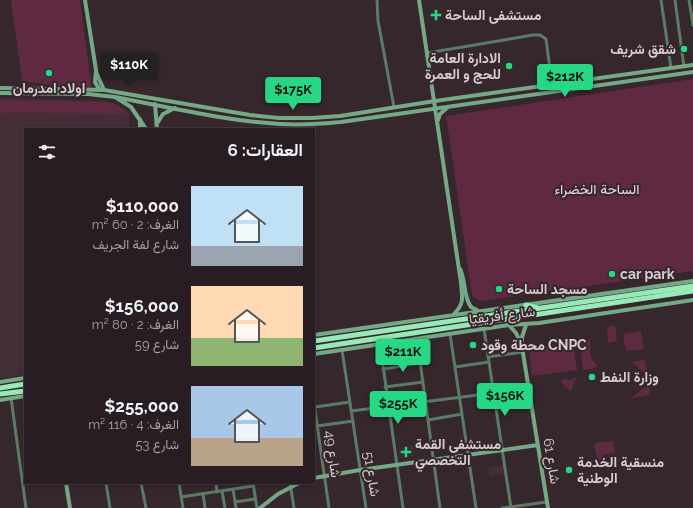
<!DOCTYPE html>
<html lang="ar">
<head>
<meta charset="utf-8">
<style>
  body { margin:0; font-family:Raleway,Vazirmatn,sans-serif; background:#342a2f; color:#f1f3f6; direction:rtl; height:100vh; display:flex; flex-direction:column; font-size:15px; white-space:nowrap }
  * { box-sizing:border-box; margin:0 }
  p { font-size:13px; color:#a5a2a5 }
  .icon { flex:none; width:22px; height:22px; fill:none; stroke:currentColor; stroke-width:2; stroke-linecap:round; stroke-linejoin:round }
  .map { position:relative; flex:1; overflow:hidden; direction:ltr }
  .drawer { position:absolute; left:24px; top:128px; width:291px; height:356px; display:flex; flex-direction:column; background:#281d22; border-radius:0px; box-shadow:0 2px 6px #0003,0 0 0 1px #443b40; direction:rtl }
  .drawer>* { flex:none }
  .price { position:absolute; translate:-50% -34px; padding:0 9px; border-radius:4px; background:#26d886; color:#111; font-size:13px; line-height:26px; filter:drop-shadow(0 1px 2px #0008) }
  .price::after { content:''; position:absolute; left:50%; top:24px; width:12px; height:9px; margin-left:-6px; background:inherit; clip-path:polygon(0 0,100% 0,50% 100%) }
  .price.selected { background:#222; color:#fff }
  ul { padding:0; list-style:none }
  li { display:flex; align-items:center; gap:12px; height:100px; padding:0 12px }
  li span { display:grid; place-items:center; flex:none; width:112px; height:80px; border-radius:0px; color:#555 }
  li>.icon { margin-inline-start:auto }
  span .icon { width:48px; height:48px; fill:#fffc; stroke-width:1 }
  li b { font-size:17px }
  h2 { display:flex; justify-content:space-between; align-items:center; height:48px; padding:0 12px; font-size:17px }
  .map>svg:first-child { display:block }
</style>
</head>
<body>
<div class="map">
<svg width="693" height="508" viewBox="0 0 693 508">
  <rect width="100%" height="100%" fill="#36272d"/>
  <!-- built -->
  <path fill="#442e37" d="M0 98 107 101 117 104 129 113V129H25V375L0 378V113L125 114 107 102 0 100Z
    M413 446 414 456 399 458 398 448Z
    M503 465 504 474 489 476 488 467Z"/>
  <!-- green -->
  <path fill="#5e2941" d="M11 0H80L92 90 22 81Z
    M693 79V271L481 301 475 298 472 295 446 116Z
    M0 100 107 102 117 105 127 112 126 114 0 113Z
    M615 325 617 341 608 343 607 327Z
    M641 331 644 349 626 351 623 334Z
    M590 339C591 351 587 356 598 366L592 369 583 370 579 342Z
    M573 342 577 370 532 376 529 348Z
    M645 359 648 377 632 362Z
    M576 377V379L571 391 565 387 561 381 562 379H566V380L574 379V378Z
    M649 384 650 395 631 398Z
    M613 441 615 453 603 455 604 465 598 466 594 443Z"/>
  <g fill="none" stroke-linecap="round" stroke-linejoin="round">
    <!-- street -->
    <path stroke="#5b7b66" stroke-width="3" d="M377 0 378 21 394 107
      M661 0 671 68
      M675 0 684 67
      M689 0 693 25
      M427 53 533 35H540L546 39 552 85
      M484 329 511 508
      M450 334 476 508
      M417 339 440 508
      M395 342 398 366
      M380 344 403 508
      M342 350 366 508
      M488 357 523 352
      M455 367 489 362
      M383 369 421 363
      M385 387 423 382
      M493 390 528 384
      M11 398 26 508
      M314 403 329 508
      M315 407 350 402
      M351 411 494 393
      M428 420 462 414
      M317 426 353 421
      M106 483 110 508
      M141 483 146 508
      M179 483 183 508
      M216 483 217 492
      M253 483 257 508
      M290 483 294 508
      M233 489 236 508
      M222 491 225 508
      M203 494 205 508
      M181 497 253 486
      M235 502 255 499
      M502 508 547 502"/>
    <!-- secondary -->
    <path stroke="#74a887" stroke-width="4" d="M85 0 96 70 95 82 99 89
      M419 0 461 283C462 297 465 303 454 314
      M96 72 104 90
      M0 88 104 90 250 115 279 118H312L340 116 435 101 693 65
      M0 93 88 94 115 97 131 107 146 129
      M115 97C168 107 226 121 280 124 300 125 321 124 341 122L693 72
      M155 104 157 129
      M140 119V129
      M438 120 440 114 448 107
      M158 122 163 114 175 108
      M460 269C466 281 463 296 471 307L477 310
      M509 325 516 333 521 344
      M526 325 522 337V347L548 508
      M314 335 693 281
      M314 354 509 325 539 323 693 300
      M0 382 25 378
      M0 400 25 396
      M314 478 360 470 538 445
      M66 483 70 508
      M260 508 278 494 299 483"/>
    <!-- highway -->
    <path stroke="#97eab7" stroke-width="5" d="M526 305 538 308
      M314 341 693 286
      M314 348 693 291
      M0 388 25 384
      M0 394 25 391"/>
  </g>
  <!-- markers -->
  <g fill="#26d886" stroke="#36272d" stroke-width="1.5">
    <path d="M434 9h4v4h4v4h-4v4h-4v-4h-4v-4h4z"/>
    <circle cx="684" cy="49" r="4"/>
    <circle cx="509" cy="66" r="4"/>
    <circle cx="49" cy="73" r="4"/>
    <circle cx="612" cy="274" r="4"/>
    <circle cx="499" cy="289" r="4"/>
    <circle cx="473" cy="345" r="4"/>
    <circle cx="592" cy="377" r="4"/>
    <path d="M404 446h4v4h4v4h-4v4h-4v-4h-4v-4h4z"/>
    <circle cx="569" cy="470" r="4"/>
  </g>
  <g text-anchor="middle" stroke-width="4" stroke-linejoin="round" paint-order="stroke">
    <!-- poi labels -->
    <g font-size="14" font-weight="bold" fill="#d8ced2" stroke="#36272d" text-anchor="start">
      <text x="445" y="20">مستشفى الساحة</text>
      <text x="676" y="54" text-anchor="end">شقق شريف</text>
      <text x="501" y="63" text-anchor="end">الادارة العامة<tspan x="501" dy="16">للحج و العمرة</tspan></text>
      <text x="49" y="93" text-anchor="middle">اولاد امدرمان</text>
      <text x="620" y="279">car park</text>
      <text x="507" y="294">مسجد الساحة</text>
      <text x="481" y="350">محطة وقود CNPC</text>
      <text x="600" y="382">وزارة النفط</text>
      <text x="415" y="449">مستشفى القمة<tspan x="415" dy="16">التخصصي</tspan></text>
      <text x="577" y="467">منسقية الخدمة<tspan x="577" dy="16">الوطنية</tspan></text>
    </g>
    <!-- park labels -->
    <g font-size="14" fill="#f1dae2" stroke="#36272d">
      <text x="597" y="194">الساحة الخضراء</text>
    </g>
    <!-- street labels -->
    <g font-size="14" fill="#d8ced2" stroke="#36272d">
      <text transform="translate(502 315) rotate(-7)" y="5">شارع أفريقيا</text>
      <text transform="translate(333 454) rotate(82)" y="5">شارع 49</text>
      <text transform="translate(552 461) rotate(81)" y="5">شارع 61</text>
      <text transform="translate(372 474) rotate(81)" y="5">شارع 51</text>
    </g>
  </g>
</svg>
<b class="price selected" style="left:129px;top:86px">$110K</b>
<b class="price" style="left:565px;top:98px">$212K</b>
<b class="price" style="left:293px;top:111px">$175K</b>
<b class="price" style="left:403px;top:373px">$211K</b>
<b class="price" style="left:505px;top:417px">$156K</b>
<b class="price" style="left:398px;top:425px">$255K</b>
<section class="drawer">
<h2>العقارات: 6<svg class="icon" aria-label="filters" viewBox="0 0 24 24"><path d="M4 7h16M4 17h16"/><circle cx="9" cy="7" r="2"/><circle cx="15" cy="17" r="2"/></svg></h2>
<ul>
<li><span style="background:linear-gradient(#bfe0f5 75%,#9aa5b1 0)"><svg class="icon" aria-label="home" viewBox="0 0 24 24"><path d="M3 11l9-7 9 7M6 9v11h12V9"/></svg></span><div><b>$110,000</b><p>الغرف: 2 · 60 m²</p><p>شارع لفة الجريف</p></div></li>
<li><span style="background:linear-gradient(#ffd9b3 65%,#8fb573 0)"><svg class="icon" aria-label="home" viewBox="0 0 24 24"><path d="M3 11l9-7 9 7M6 9v11h12V9"/></svg></span><div><b>$156,000</b><p>الغرف: 2 · 80 m²</p><p>شارع 59</p></div></li>
<li><span style="background:linear-gradient(#a9c7e8 65%,#b9a48a 0)"><svg class="icon" aria-label="home" viewBox="0 0 24 24"><path d="M3 11l9-7 9 7M6 9v11h12V9"/></svg></span><div><b>$255,000</b><p>الغرف: 4 · 116 m²</p><p>شارع 53</p></div></li>
</ul>
</section>
</div>
</body>
</html>
